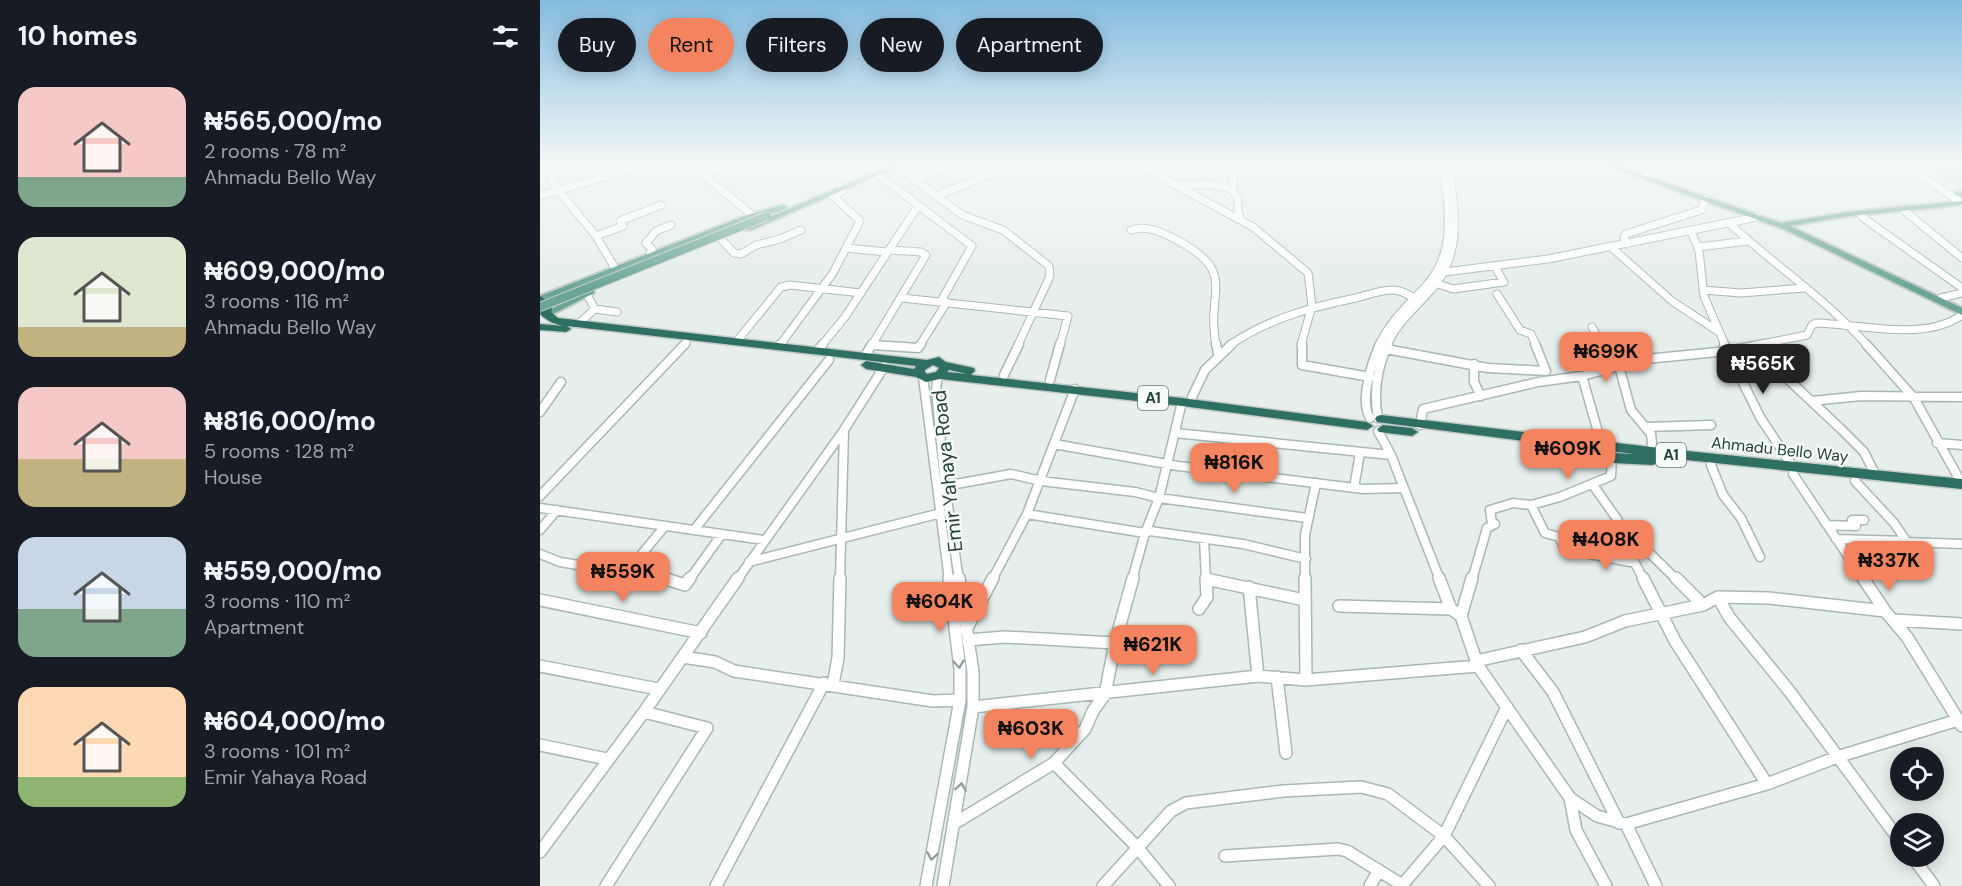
<!DOCTYPE html>
<html lang="en">
<head>
<meta charset="utf-8">
<style>
  body { margin:0; font-family:"DM Sans",sans-serif; background:#242831; color:#f1f3f6; height:100vh; display:flex; flex-direction:column; font-size:22px; white-space:nowrap }
  * { box-sizing:border-box; margin:0 }
  p { font-size:20px; color:#9ea1a6 }
  .icon { flex:none; width:33px; height:33px; fill:none; stroke:currentColor; stroke-width:2; stroke-linecap:round; stroke-linejoin:round }
  .map { position:relative; flex:1; overflow:hidden }
  .panel { display:flex; flex-direction:column; background:#171b24; width:540px }
  .panel>* { flex:none }
  .top-card { position:absolute; left:18px; top:18px; width:570px; height:54px; display:flex; gap:12px }
  .buttons { position:absolute; left:1350px; top:747px; display:grid; gap:12px }
  .buttons a { display:grid; place-items:center; width:54px; height:54px; border-radius:50%; background:#171b24; box-shadow:0 3px 15px #0003; font-size:30px }
  .price { position:absolute; translate:-50% -51px; padding:0 14px; border-radius:12px; background:#f4845f; color:#111; font-size:20px; line-height:39px; filter:drop-shadow(0 2px 3px #0008) }
  .price::after { content:''; position:absolute; left:50%; top:36px; width:18px; height:14px; margin-left:-9px; background:inherit; clip-path:polygon(0 0,100% 0,50% 100%) }
  .price.selected { background:#222; color:#fff }
  ul { padding:0; list-style:none }
  li { display:flex; align-items:center; gap:18px; height:150px; padding:0 18px }
  li span { display:grid; place-items:center; flex:none; width:168px; height:120px; border-radius:18px; color:#555 }
  li>.icon { margin-inline-start:auto }
  span .icon { width:72px; height:72px; fill:#fffc; stroke-width:1 }
  li b { font-size:26px }
  h2 { display:flex; justify-content:space-between; align-items:center; height:72px; padding:0 18px; font-size:26px }
  .chip { padding:0 21px; border-radius:27px; background:#171b24; box-shadow:0 3px 15px #0003; font-size:21px; line-height:54px }
  .chip.selected { background:#f4845f; color:#111 }
  main { display:flex; flex:1; min-height:0 }
  .map>svg:first-child { display:block }
</style>
</head>
<body>
<main>
<section class="panel">
<h2>10 homes<svg class="icon" aria-label="filters" viewBox="0 0 24 24"><path d="M4 7h16M4 17h16"/><circle cx="9" cy="7" r="2"/><circle cx="15" cy="17" r="2"/></svg></h2>
<ul>
<li><span style="background:linear-gradient(#f6c9c9 75%,#7fa58c 0)"><svg class="icon" aria-label="home" viewBox="0 0 24 24"><path d="M3 11l9-7 9 7M6 9v11h12V9"/></svg></span><div><b>₦565,000/mo</b><p>2 rooms · 78 m²</p><p>Ahmadu Bello Way</p></div></li>
<li><span style="background:linear-gradient(#dfe7d0 75%,#c2b280 0)"><svg class="icon" aria-label="home" viewBox="0 0 24 24"><path d="M3 11l9-7 9 7M6 9v11h12V9"/></svg></span><div><b>₦609,000/mo</b><p>3 rooms · 116 m²</p><p>Ahmadu Bello Way</p></div></li>
<li><span style="background:linear-gradient(#f6c9c9 60%,#c2b280 0)"><svg class="icon" aria-label="home" viewBox="0 0 24 24"><path d="M3 11l9-7 9 7M6 9v11h12V9"/></svg></span><div><b>₦816,000/mo</b><p>5 rooms · 128 m²</p><p>House</p></div></li>
<li><span style="background:linear-gradient(#c9d6e8 60%,#7fa58c 0)"><svg class="icon" aria-label="home" viewBox="0 0 24 24"><path d="M3 11l9-7 9 7M6 9v11h12V9"/></svg></span><div><b>₦559,000/mo</b><p>3 rooms · 110 m²</p><p>Apartment</p></div></li>
<li><span style="background:linear-gradient(#ffd9b3 75%,#8fb573 0)"><svg class="icon" aria-label="home" viewBox="0 0 24 24"><path d="M3 11l9-7 9 7M6 9v11h12V9"/></svg></span><div><b>₦604,000/mo</b><p>3 rooms · 101 m²</p><p>Emir Yahaya Road</p></div></li>
</ul>
</section>
<div class="map">
<svg width="1422" height="886" viewBox="0 0 1422 886">
  <rect width="100%" height="100%" fill="#e6efeb"/>
  <!-- built -->
  <path fill="#d4dfda" d="M1381 165H1422V191Z"/>
  <g fill="none" stroke-linecap="round" stroke-linejoin="round">
    <defs>
      <path id="minor-far2" d="M3 165 18 190 56 236 76 270
        M189 165 164 175 213 216
        M355 165 422 215 463 230 509 266 510 276 478 345
        M599 165 713 227 768 273 772 306 761 345
        M689 165 694 175 692 189 698 199V212L701 220
        M1365 165 1422 203
        M336 173 432 246 401 301
        M1106 174 1114 167 1132 165
        M375 180 411 165
        M636 185 670 184 692 189
        M0 196 105 165
        M396 196 473 165
        M1366 212 1422 258
        M1322 217 1422 288
        M1189 223C1234 265 1286 299 1327 345
        M591 230C607 225 621 232 635 239 700 273 665 290 676 345
        M1151 231 1159 251 1164 296 1185 345
        M56 236 83 226 80 221 121 205
        M180 238 194 253 201 254 216 245 240 239 261 230
        M1087 244 1084 237 1086 234 1161 210 1166 199
        M1071 247 1132 301 1179 332
        M1158 247 1208 241
        M306 248 347 252
        M113 256 110 253 112 249 106 243 116 231 131 225
        M905 272 1008 259 1217 217
        M898 284 913 289 964 282 955 267
        M1163 290 1201 293 1264 288
        M46 293 55 309
        M957 294 980 330 991 334 996 345
        M362 298 528 316 520 345
        M1401 298 1422 293
        M38 324 55 309 77 312
        M1052 327 1062 345
        M197 341 241 287 250 285 321 293
        M144 345 146 343
        M240 345 293 273 320 221 293 196 303 190 301 187
        M282 345 305 317 378 206
        M332 345 386 255 381 252 349 250
        M380 345 407 302
        M690 345C728 319 771 307 816 298 827 295 841 290 852 290 861 290 867 294 874 298
        M839 345C850 321 867 306 885 287 918 252 908 208 903 165
        M847 345C857 323 874 309 890 291 924 255 914 210 909 165
        M1217 345 1267 335 1272 325 1276 323C1319 324 1384 342 1422 315"/>
      <path id="minor-far1" d="M676 344 678 353
        M762 344V365L830 377
        M1062 344 1075 367
        M1184 344 1220 417 1253 467
        M1326 344 1374 398 1422 484
        M333 345 378 348 381 344
        M239 346 241 344
        M846 349 948 368 1006 371 995 344
        M1202 349 1220 362 1238 370 1301 429 1324 452 1336 476
        M277 351 283 344
        M325 356 332 344
        M934 364V382L941 396
        M1079 366 1091 410 1111 434 1113 453
        M464 375 479 344
        M398 376 396 390 405 486 419 580
        M1042 376 1062 446
        M383 377 409 580
        M510 380 520 344
        M652 397 665 370 692 344
        M1272 401 1321 396 1422 397
        M0 412 21 382
        M830 418C819 400 832 362 840 344
        M838 418C833 392 837 368 848 344
        M880 425 883 409 998 382 1042 376 1106 359 1188 351 1225 344
        M1107 427 1171 425
        M838 431 851 455 900 580
        M635 433 851 455
        M1397 443 1422 445
        M514 444 638 466 823 489 863 488
        M1171 465 1183 495 1201 518 1220 557
        M1253 474 1324 580
        M1315 481 1354 523 1367 542 1422 544
        M1053 485 1077 519 1090 554 1104 580
        M405 486 471 474 501 481 595 492 619 498 767 518
        M814 488 820 453
        M0 496 145 344
        M991 505 1005 533 1019 537 1025 549 1090 562 1091 558
        M0 508 224 540
        M487 514 605 533 610 531 703 544 766 559
        M1080 524 1137 580
        M1287 525 1316 526 1312 520H1324
        M0 530 17 510
        M154 530 289 360
        M664 539 666 580
        M1296 539 1366 541
        M0 554 20 562 128 580
        M209 562 401 513
        M87 572 125 526
        M666 579 670 580
        M149 580 182 534
        M197 580 304 430 344 367
        M300 580 304 431
        M452 580 487 514 535 389
        M592 580 605 533 619 498 642 402
        M765 580V535L776 483
        M932 580 947 528 955 524 952 523 950 510 973 503 991 505 1020 497 1071 476 1072 458"/>
      <path id="minor" d="M123 578 145 585 150 578
        M765 578 766 680
        M899 578 911 609 921 616 938 666 1030 798 1057 816 1086 824 1227 784 1297 757 1418 720
        M1103 578 1135 641 1227 784
        M1136 578 1163 605
        M1323 578 1345 611 1367 637 1422 726
        M666 579 764 600
        M709 587 718 676
        M1178 597 1189 617 1250 692 1360 841
        M0 600 161 633
        M799 606 911 609
        M659 609 667 597 666 578
        M921 616 932 578
        M1354 620 1422 624
        M426 630 453 578
        M428 640 465 637 575 643
        M981 650 1013 692 1079 823
        M143 657 175 662 194 671 393 701 420 700
        M936 661 1045 637 1085 621 1163 605 1178 597 1229 598 1345 611
        M0 666 118 689
        M737 677 746 753
        M293 684 298 658 300 578
        M433 707 718 676 766 680 938 666
        M0 745 67 759
        M514 763 597 847 629 886
        M1030 798 1036 830 1066 886
        M415 823 514 763 545 729 553 711 565 694 575 643 593 578
        M1086 824 1116 886
        M0 852 104 712 198 578
        M685 856 798 849 807 851 864 886
        M1372 856 1394 886
        M863 884 904 836 967 707
        M66 886 167 728 104 712
        M176 886 284 683
        M386 886 420 700V669L409 578
        M403 886 433 707V672L419 578
        M563 886 631 811 646 803 743 791 821 787 848 794 904 836 949 886
        M830 886 839 870"/>
      <path id="major" d="M351 165H361L211 230H205L204 228Z
        M1064 165H1074L1241 223 1309 212 1422 201V205L1309 216 1250 226 1422 308V315L1246 230Z
        M1415 191 1422 192V197L1415 195Z
        M243 205 247 207 246 209 216 218 0 302V296L210 214Z
        M51 288 54 289V293L9 316H3L2 314Z"/>
      <path id="highway" d="M0 296 13 305 11 312 18 318 387 360 399 357 406 362 434 368 435 371 431 375 642 398 827 422 833 426 827 430 642 406 400 379 386 382 376 377 326 369 321 365 326 361 374 369 376 366 27 326 31 329 26 332 0 330V324L24 326C14 324 7 321 0 314L3 306 0 304ZM393 365 399 368 396 372 387 374 385 372V370ZM409 370 428 374 407 372Z
        M841 415 1128 449 1422 479V489L1118 457 1119 460 1117 463 1113 465 1072 463 1004 451 1002 448 1007 444 837 422 835 419 837 416ZM1018 445 1095 454 1072 453Z
        M843 425 872 428 878 432 872 436 839 432 837 429Z"/>
    </defs>
    <!-- minor-far2 casing -->
    <use href="#minor-far2" stroke="#a8b8b2" stroke-width="9"/>
    <!-- minor-far1 casing -->
    <use href="#minor-far1" stroke="#a8b8b2" stroke-width="11"/>
    <!-- minor casing -->
    <use href="#minor" stroke="#a8b8b2" stroke-width="14"/>
    <!-- major casing -->
    <use href="#major" stroke="#c2cac8" stroke-width="4"/>
    <!-- highway casing -->
    <use href="#highway" stroke="#c2cac8" stroke-width="3"/>
    <!-- minor-far2 -->
    <use href="#minor-far2" stroke="#fff" stroke-width="7"/>
    <!-- minor-far1 -->
    <use href="#minor-far1" stroke="#fff" stroke-width="8"/>
    <!-- minor -->
    <use href="#minor" stroke="#fff" stroke-width="11"/>
    <!-- major -->
    <use href="#major" fill="#6aa596" fill-rule="evenodd"/>
    <!-- highway -->
    <use href="#highway" fill="#2f6f62" fill-rule="evenodd"/>
    <defs>
      <path id="major-bridge" d="M0 307 227 216"/>
    </defs>
    <!-- major-bridge casing -->
    <use href="#major-bridge" stroke="#c2cac8" stroke-width="10" stroke-linecap="butt"/>
    <!-- major-bridge -->
    <use href="#major-bridge" stroke="#6aa596" stroke-width="8"/>
  </g>
  <!-- one-way arrows -->
  <defs><path id="oneway-chevron" d="M-2-3.5L2.5 0L-2 3.5" fill="none" stroke-width="1.6" stroke-linecap="round" stroke-linejoin="round" transform="scale(1.5)"/></defs>
  <g stroke="#92a09c">
    <use href="#oneway-chevron" transform="translate(419 664) rotate(84)"/>
    <use href="#oneway-chevron" transform="translate(421 787) rotate(-81)"/>
    <use href="#oneway-chevron" transform="translate(392 856) rotate(100)"/>
  </g>
  <!-- sky -->
  <linearGradient id="sky" x2="0" y2="1"><stop stop-color="#84bce0"/><stop offset="0.57" stop-color="#f4f8f6"/><stop offset="1" stop-color="#f4f8f6" stop-opacity="0"/></linearGradient>
  <rect width="1422" height="289" fill="url(#sky)"/>
  <g text-anchor="middle" stroke-width="4.5" stroke-linejoin="round" paint-order="stroke">
    <!-- shield labels -->
    <g fill="#f7fbf9" stroke="#637a73" stroke-width="1.5">
      <rect x="598" y="386" width="30" height="24" rx="4.5"/>
      <rect x="1116" y="443" width="30" height="24" rx="4.5"/>
    </g>
    <g font-size="15" font-weight="bold" fill="#24423a">
      <text x="613" y="403">A1</text>
      <text x="1131" y="460">A1</text>
    </g>
    <!-- street labels -->
    <g font-size="16" fill="#24423a" stroke="#f7fbf9">
      <text transform="translate(1240 449) rotate(6)" y="6">Ahmadu Bello Way</text>
    </g>
    <!-- near-street labels -->
    <g font-size="20" fill="#24423a" stroke="#f7fbf9">
      <text transform="translate(407 471) rotate(-96)" y="7">Emir Yahaya Road</text>
    </g>
  </g>
</svg>
<div class="buttons">
<a><svg class="icon" aria-label="locate" viewBox="0 0 24 24"><circle cx="12" cy="12" r="6"/><path d="M12 2v4M12 18v4M2 12h4M18 12h4"/></svg></a>
<a><svg class="icon" aria-label="layers" viewBox="0 0 24 24"><path d="M12 4l9 5-9 5-9-5zM3 14l9 5 9-5"/></svg></a>
</div>
<b class="price" style="left:1066px;top:383px">₦699K</b>
<b class="price selected" style="left:1223px;top:395px">₦565K</b>
<b class="price" style="left:1028px;top:480px">₦609K</b>
<b class="price" style="left:694px;top:494px">₦816K</b>
<b class="price" style="left:1066px;top:571px">₦408K</b>
<b class="price" style="left:1349px;top:592px">₦337K</b>
<b class="price" style="left:83px;top:603px">₦559K</b>
<b class="price" style="left:400px;top:633px">₦604K</b>
<b class="price" style="left:613px;top:676px">₦621K</b>
<b class="price" style="left:491px;top:760px">₦603K</b>
<div class="top-card">
<a class="chip">Buy</a>
<a class="chip selected">Rent</a>
<a class="chip">Filters</a>
<a class="chip">New</a>
<a class="chip">Apartment</a>
</div>
</div>
</main>
</body>
</html>
